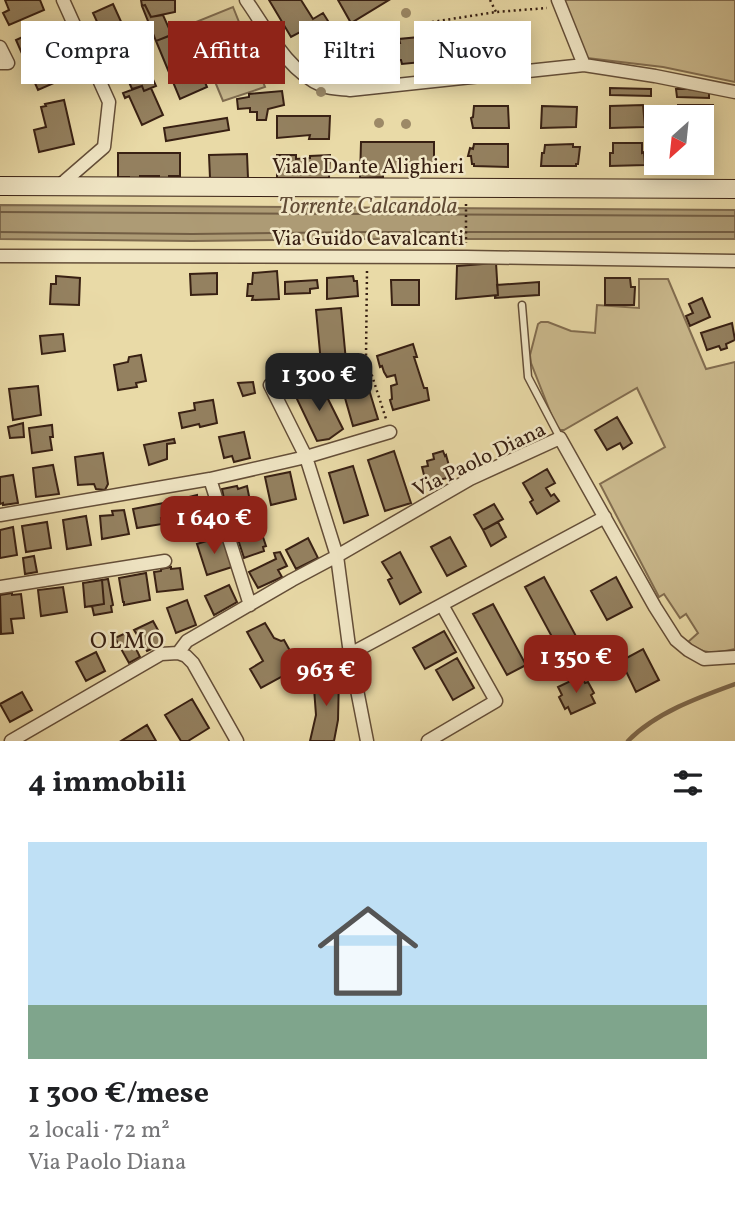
<!DOCTYPE html>
<html lang="it">
<head>
<meta charset="utf-8">
<style>
  body { margin:0; font-family:Vollkorn,serif; background:#f6f6f6; color:#202124; height:100vh; display:flex; flex-direction:column; font-size:26px; white-space:nowrap }
  * { box-sizing:border-box; margin:0 }
  p { font-size:23px; color:#757577 }
  .icon { flex:none; width:38px; height:38px; fill:none; stroke:currentColor; stroke-width:2; stroke-linecap:round; stroke-linejoin:round }
  .map { position:relative; height:741px; overflow:hidden }
  .details { display:flex; flex-direction:column; background:#fff; flex:1 }
  .details>* { flex:none }
  .top-card { position:absolute; left:21px; top:21px; width:693px; height:63px; display:flex; gap:14px }
  .needle { width:46px; rotate:207deg }
  .buttons { position:absolute; left:644px; top:105px; display:grid; gap:14px }
  .buttons a { display:grid; place-items:center; width:70px; height:70px; border-radius:0px; background:#fff; box-shadow:0 4px 18px #0003; font-size:35px }
  .price { position:absolute; translate:-50% -60px; padding:0 16px; border-radius:14px; background:#8f2418; color:#fff; font-size:23px; line-height:46px; filter:drop-shadow(0 2px 4px #0008) }
  .price::after { content:''; position:absolute; left:50%; top:42px; width:21px; height:16px; margin-left:-10px; background:inherit; clip-path:polygon(0 0,100% 0,50% 100%) }
  .price.selected { background:#222; color:#fff }
  ul { padding:0; list-style:none }
  li { display:grid; align-content:center; gap:14px; height:371px; padding:0 28px }
  li+li { border-top:2px solid #e0e0e0 }
  li span { display:grid; place-items:center; height:217px; border-radius:0px; color:#555 }
  li>.icon { margin-inline-start:auto }
  span .icon { width:126px; height:126px; fill:#fffc; stroke-width:1 }
  li b { font-size:30px }
  h2 { display:flex; justify-content:space-between; align-items:center; height:84px; padding:0 28px; font-size:30px }
  .chip { padding:0 24px; border-radius:0px; background:#fff; box-shadow:0 4px 18px #0003; font-size:24px; line-height:63px }
  .chip.selected { background:#8f2418; color:#fff }
  .map>svg:first-child { display:block }
</style>
</head>
<body>
<div class="map">
<svg width="735" height="741" viewBox="0 0 735 741">
  <rect width="100%" height="100%" fill="#e9daa7"/>
  <filter id="stains"><feTurbulence type="fractalNoise" baseFrequency=".00286" numOctaves="4"/><feColorMatrix values="0 0 0 0 .2 0 0 0 0 .09 0 0 0 0 .02 0 0 0 .5 -.17"/></filter>
  <radialGradient id="worn" r=".72"><stop offset=".6" stop-color="#630" stop-opacity="0"/><stop offset="1" stop-color="#630" stop-opacity=".3"/></radialGradient>
  <!-- green -->
  <path fill="#cbba8e" stroke="#826d50" stroke-width="2" d="M563 0H735V82L663 67 587 58Z
    M233 7 265 87 223 101 191 24Z
    M639 279H668L706 369 735 362V649C717 653 702 656 688 642L698 633 686 614 680 618 664 594 659 597 600 484 665 447 637 388 564 430H560L555 424 531 363 530 355 538 324 541 322H548L571 331 595 333 597 305 639 308Z"/>
  <!-- water -->
  <path fill="#ad9b75" stroke="#7e6a4e" stroke-width="2" d="M0 205 735 210V239H368L192 241 0 239Z"/>
  <g fill="none" stroke-linecap="round" stroke-linejoin="round">
    <!-- shore -->
    <path stroke="#725e44" stroke-width="2" d="M0 212 735 216
      M0 232 192 234 368 232H735"/>
    <!-- stream -->
    <path stroke="#7e6a4e" stroke-width="4.5" d="M628 741C655 713 699 697 735 684"/>
  </g>
  <!-- building -->
  <path fill="#948160" stroke="#382013" stroke-width="2" d="M5 0H40L44 10 9 25 3 13 9 10Z
    M141 0H175V12L151 17 145 5 142 6Z
    M269 0H301L313 19 323 13 350 56 326 71 302 31 291 37Z
    M338 0H389L351 23Z
    M113 4 123 26 103 35 93 13Z
    M145 5 151 17 163 15 172 35 156 41 142 6Z
    M130 23 145 58 124 66 110 31Z
    M513 27 516 51 496 53V49H492L491 53 448 59 447 54 442 55V60L402 64 401 60H397L396 64 377 66 375 42 393 40 394 43H400L399 39 440 35V39L448 38V34L489 29 490 33 495 32V29Z
    M40 29 63 79 38 90 16 40Z
    M183 30 207 87 180 99 156 41Z
    M143 58 156 86 144 91 142 86 132 89 122 66Z
    M142 86 144 91 151 88 163 115 142 125 129 96 125 98 123 93Z
    M610 88 651 89V96L610 95Z
    M676 89H688L709 92V98L677 97Z
    M282 91 284 105 268 109 266 120H257V112H250V108L238 109 237 99 249 97V94Z
    M64 100 74 144 39 152 34 130 46 127 41 107 46 106 45 104Z
    M643 105 645 127 610 128V106Z
    M678 105H713V127H702V117H678Z
    M474 106H508L509 128H473L471 118 473 117Z
    M542 106 577 107 576 127 541 128Z
    M277 116H330L329 139H309L310 135 277 138Z
    M227 118 229 130 166 141 164 128Z
    M361 142H434V167L383 169V177L360 178Z
    M613 143H642V153L644 152 645 165 610 166V153H613Z
    M702 143H712V165L677 166V163H702Z
    M474 144H508V167L474 166V164H472L471 156H468L470 148 473 149Z
    M573 144V147H580L578 164H576V166H541L542 153H544L545 145Z
    M118 153H180V176H169V179H159V176H140V179H129V177H118Z
    M247 154 248 178H210L209 155Z
    M277 155H296V159L310 158V156L330 155 329 178H277Z
    M496 263 498 295 456 299 457 266Z
    M277 271 279 299 252 300 253 296H247L248 284H252L253 273Z
    M217 273V294L191 295 190 274Z
    M56 276 80 278 79 305 50 304 51 284H56Z
    M353 276 354 281H357L358 296 327 299V278Z
    M605 278H630L631 287H635L634 305H605Z
    M317 280 318 288 310 289V293L285 294V282Z
    M391 280H419V305H392Z
    M539 282V295L495 298V296L498 295 497 285Z
    M702 298 710 317 690 326 686 316 693 313 689 304Z
    M341 308 346 361 321 363 316 310Z
    M732 323 735 340 726 344 727 348 721 350 719 346 707 350 701 333Z
    M63 334 65 351 42 354 40 336Z
    M413 344 417 357H414L424 388H427L429 400 393 410 390 400 392 399 391 386 397 384 395 375 387 377 384 372 382 366 380 367 377 356Z
    M141 355 146 381 136 383 137 387 118 390 114 365 128 362 129 357Z
    M363 370 378 419 353 426 339 377Z
    M253 382 255 393 243 396 238 383Z
    M320 383 343 429 329 439 317 441 296 397 306 387Z
    M38 386 41 415 13 420 9 389Z
    M213 400 217 423 200 427 199 424 182 428 179 413 195 410 194 403Z
    M617 417 632 443 623 449 620 443 607 450 595 430Z
    M23 423 24 437 10 438 8 427Z
    M52 425 53 437H50L52 450 32 453 29 428Z
    M244 432 250 458 234 462 232 456 224 458 219 437Z
    M174 439 175 443 167 444V459L149 465 144 445Z
    M394 451 411 503 385 511 368 460Z
    M443 451 445 456 446 455 451 473 446 475 447 478 439 480V478L435 479 436 480 426 483 422 467 428 466 427 461 434 459 433 454Z
    M103 453 108 484 105 490 96 489 94 484 78 485 75 457Z
    M53 465 59 494 36 497 33 468Z
    M353 466 368 515 344 523 329 473Z
    M547 469 555 483 546 488 551 496 554 494 559 501 537 514 530 502 533 500 523 483Z
    M290 472 296 499 271 505 265 477Z
    M13 475 18 503 3 505V503L0 504V477Z
    M237 486 238 489 247 486 251 506 245 508 246 510 227 514 222 489Z
    M197 495V499L208 497 212 517 201 520V529L192 532 189 524H188L181 499Z
    M169 502 171 516 161 518 162 524 137 528 133 509Z
    M494 504 503 519 483 530 474 515Z
    M124 510 129 534 102 539 100 516 113 515 112 511Z
    M86 516 91 545 67 549 63 520Z
    M47 522 51 548 26 552 22 526Z
    M498 522 506 537 491 546 483 530Z
    M13 527 17 555 0 558V530Z
    M256 527 259 535 262 534 266 546 263 547 264 551 244 558 236 533Z
    M222 536 232 567 207 575 197 544Z
    M450 537 466 566 447 576 431 547Z
    M308 538 318 558 296 569 286 550Z
    M280 552 287 566 278 570 282 577 258 588 249 572 276 559 274 553Z
    M400 552 421 592 400 604 388 580 392 578 382 562Z
    M34 556 37 572 25 574 23 558Z
    M171 567V569L180 568 183 589 157 592 154 572 161 571V569Z
    M146 573 150 600 124 605V602H123L119 578Z
    M544 577 577 638 558 648 525 587Z
    M616 577 632 607 607 620 591 591Z
    M108 579 113 605 111 606 112 612 94 615 92 606 104 604 102 580Z
    M102 580 104 604 85 607 83 583Z
    M229 585 237 602 214 615 205 596Z
    M63 587 67 612 41 616 38 590Z
    M12 593V595L21 594 24 618 11 619 13 633 1 634 0 595Z
    M187 600 196 625 176 633 167 608Z
    M493 604 526 665 507 675 473 614Z
    M153 621 164 641 162 642 163 644 147 651 134 630Z
    M265 623 274 638 281 641 284 640 304 676H316L314 688 298 687 290 672 261 688 250 669 263 661 247 632Z
    M444 631 456 652 425 669 413 648Z
    M128 632 140 657 129 663 115 638Z
    M643 649 659 680 636 692 621 661Z
    M96 652 105 671 86 681 76 662Z
    M457 658 474 688 453 700 436 670Z
    M339 675 338 720 334 741H310L316 715 314 688 316 676Z
    M581 676 585 683 588 682 594 693 591 695 595 703 571 714 568 707 565 709 559 697 562 695 558 687Z
    M22 692 32 710 10 722 0 704Z
    M192 699 209 728 188 741H181L165 715Z
    M147 725 156 741H121Z"/>
  <g fill="none" stroke-linecap="round" stroke-linejoin="round">
    <defs>
      <path id="lane" d="M522 305 528 377 560 438"/>
      <path id="street" d="M246 0C267 30 288 72 323 86 331 89 342 89 350 90L584 65 655 76 735 92
        M558 0 584 65
        M0 47 8 63H0
        M59 186 104 147 109 102 63 0
        M0 256 466 257 735 261
        M270 385 306 457 337 556 350 654 367 741
        M210 479 250 605
        M0 515 210 479 306 457 390 432
        M0 587 165 561
        M178 653 186 656 193 663 237 741
        M350 654 605 517
        M11 741 161 654 178 653 187 641 292 580 337 556 470 479 560 438 655 607 676 640 688 650 704 659 735 657
        M428 741 496 701 442 605"/>
      <path id="secondary" d="M0 186 735 189"/>
    </defs>
    <!-- lane casing -->
    <use href="#lane" stroke="#644e38" stroke-width="9"/>
    <!-- street casing -->
    <use href="#street" stroke="#644e38" stroke-width="15"/>
    <!-- secondary casing -->
    <use href="#secondary" stroke="#382013" stroke-width="20"/>
    <!-- path -->
    <path stroke="#382013" stroke-width="2.5" stroke-dasharray="2 3.5" stroke-linecap="butt" d="M490 0 496 12
      M432 22 496 12 547 8
      M466 204V243
      M367 271 366 357 386 419"/>
    <!-- lane -->
    <use href="#lane" stroke="#f1e7c6" stroke-width="6"/>
    <!-- street -->
    <use href="#street" stroke="#f1e7c6" stroke-width="12"/>
    <!-- secondary -->
    <use href="#secondary" stroke="#f1e7c6" stroke-width="18"/>
  </g>
  <!-- trees -->
  <g fill="#9c8967">
    <circle cx="406" cy="13" r="5"/>
    <circle cx="321" cy="92" r="5"/>
    <circle cx="379" cy="123" r="5"/>
    <circle cx="406" cy="124" r="5"/>
  </g>
  <g text-anchor="middle" stroke-width="5" stroke-linejoin="round" paint-order="stroke">
    <!-- street labels -->
    <g font-size="21" fill="#382013" stroke="#f1e7c6">
      <text x="368" y="173">Viale Dante Alighieri</text>
      <text x="368" y="245">Via Guido Cavalcanti</text>
      <text transform="translate(479 459) rotate(-26)" y="7">Via Paolo Diana</text>
    </g>
    <!-- water labels -->
    <g font-size="23" font-style="italic" fill="#614b35" stroke="#f1e7c6">
      <text x="368" y="213">Torrente Calcandola</text>
    </g>
    <!-- neighbourhood labels -->
    <g font-size="23" letter-spacing="2" fill="#382013" stroke="#f1e7c6">
      <text x="128" y="648">OLMO</text>
    </g>
  </g>
  <rect width="100%" height="100%" filter="url(#stains)"/>
  <rect width="100%" height="100%" fill="url(#worn)"/>
</svg>
<div class="buttons">
<a><svg class="needle" viewBox="-14 -14 28 28"><path d="M0-13l5 13h-10z" fill="#e53935"/><path d="M0 13l5-13h-10z" fill="#757577"/></svg></a>
</div>
<b class="price selected" style="left:319px;top:413px">1 300 €</b>
<b class="price" style="left:214px;top:556px">1 640 €</b>
<b class="price" style="left:576px;top:695px">1 350 €</b>
<b class="price" style="left:326px;top:708px">963 €</b>
<div class="top-card">
<a class="chip">Compra</a>
<a class="chip selected">Affitta</a>
<a class="chip">Filtri</a>
<a class="chip">Nuovo</a>
</div>
</div>
<section class="details">
<h2>4 immobili<svg class="icon" aria-label="filters" viewBox="0 0 24 24"><path d="M4 7h16M4 17h16"/><circle cx="9" cy="7" r="2"/><circle cx="15" cy="17" r="2"/></svg></h2>
<ul>
<li><span style="background:linear-gradient(#bfe0f5 75%,#7fa58c 0)"><svg class="icon" aria-label="home" viewBox="0 0 24 24"><path d="M3 11l9-7 9 7M6 9v11h12V9"/></svg></span><div><b>1 300 €/mese</b><p>2 locali · 72 m²</p><p>Via Paolo Diana</p></div></li>
</ul>
</section>
</body>
</html>
